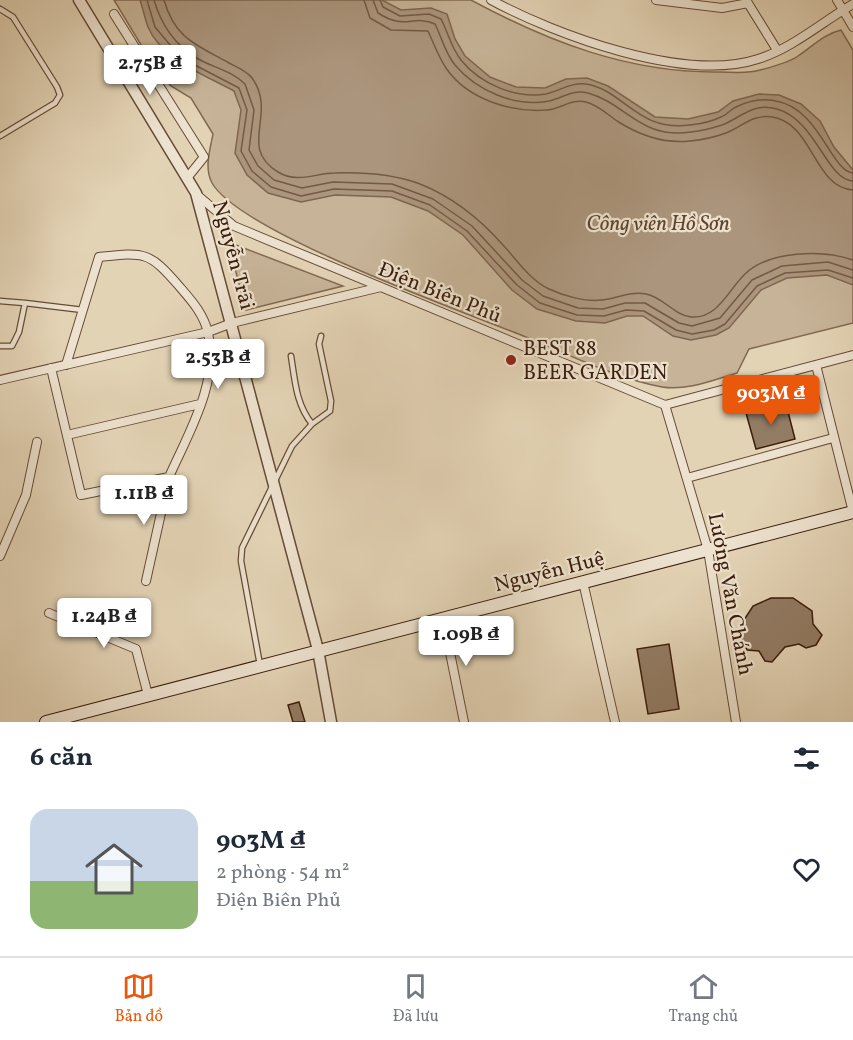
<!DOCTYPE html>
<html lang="vi">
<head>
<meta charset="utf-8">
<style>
  body { margin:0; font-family:Vollkorn,serif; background:#f2f2f3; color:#1f2937; height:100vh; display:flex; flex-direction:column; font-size:22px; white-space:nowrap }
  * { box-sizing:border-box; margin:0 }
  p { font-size:20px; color:#747a83 }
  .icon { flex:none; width:33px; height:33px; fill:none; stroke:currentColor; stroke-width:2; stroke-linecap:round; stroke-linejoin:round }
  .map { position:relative; height:722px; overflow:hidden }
  .drawer { display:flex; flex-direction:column; background:#fff; flex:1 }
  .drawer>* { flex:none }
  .price { position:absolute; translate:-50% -51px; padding:0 14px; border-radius:6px; background:#fff; color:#222; font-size:20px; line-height:39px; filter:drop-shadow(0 2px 3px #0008) }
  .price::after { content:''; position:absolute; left:50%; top:36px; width:18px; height:14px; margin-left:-9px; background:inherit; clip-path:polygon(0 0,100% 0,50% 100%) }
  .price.current { background:#ea580c; color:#fff }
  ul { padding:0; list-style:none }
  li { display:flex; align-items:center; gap:18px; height:150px; padding:0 30px }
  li+li { border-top:2px solid #e0e1e3 }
  li span { display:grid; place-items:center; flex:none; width:168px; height:120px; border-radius:18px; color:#555 }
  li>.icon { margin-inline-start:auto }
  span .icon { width:72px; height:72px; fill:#fffc; stroke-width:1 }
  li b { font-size:26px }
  h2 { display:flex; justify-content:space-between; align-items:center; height:72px; padding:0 30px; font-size:26px }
  .tab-bar { display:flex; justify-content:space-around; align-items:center; height:84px; border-top:2px solid #e0e1e3; background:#fff; font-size:16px; color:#747a83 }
  .tab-bar a { display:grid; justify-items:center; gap:3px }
  .tab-bar .current { color:#ea580c }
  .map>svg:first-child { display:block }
</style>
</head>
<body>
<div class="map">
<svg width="853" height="722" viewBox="0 0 853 722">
  <rect width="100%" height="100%" fill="#e3d3b5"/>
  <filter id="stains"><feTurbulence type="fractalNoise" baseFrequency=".00333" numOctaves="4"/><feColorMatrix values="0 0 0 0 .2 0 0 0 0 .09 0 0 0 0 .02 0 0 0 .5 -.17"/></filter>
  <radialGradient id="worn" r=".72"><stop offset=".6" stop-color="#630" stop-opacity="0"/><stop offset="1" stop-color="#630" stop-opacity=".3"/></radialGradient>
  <!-- green -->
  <path fill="#c7b498" stroke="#826952" stroke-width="1.5" d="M114 0H471C549 42 629 73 719 72 732 72 748 74 760 70 772 67 788 63 798 56 813 46 824 34 841 30L853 50V323L749 349 737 373C713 380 687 391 662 387 617 379 563 352 521 335 461 311 240 232 212 183 204 168 210 150 213 134L191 98 171 86 158 73Z
    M228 242 343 286 246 310Z"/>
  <!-- water -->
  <path fill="#ab957c" stroke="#7f654f" stroke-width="1.5" d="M140 0H382L401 10 431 8 447 14 455 39 465 56 490 77 516 87 545 88 566 79 587 78 608 86 655 117 688 119 718 112 733 101 759 94 779 95 801 104 820 121 834 147 853 170V285L827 275 787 278 761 290 729 328 716 335 691 340 673 336 643 316H627L605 323 576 321 537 309 512 290 463 235 428 211 391 197 335 195 301 202 268 193 247 175 235 153 241 110 234 91C207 76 161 59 148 27 145 19 143 9 140 0Z"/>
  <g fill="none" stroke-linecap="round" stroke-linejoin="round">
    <!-- shore -->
    <path stroke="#745a44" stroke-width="1.5" d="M147 0 155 27 171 46 191 63 239 88 247 110 241 151 252 171 271 187 301 196 334 189 392 191 430 205 467 231 517 285 540 303 577 315 604 316 626 310 644 311 676 330 692 334 714 330 725 324 757 286 785 273 828 270 853 278
      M154 0C161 24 173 43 195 57 210 67 231 70 245 84L254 110 249 150 258 166 274 180 302 188 333 182 392 184 433 199 472 226 522 280 543 296 578 308 603 309 625 303H645L679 323 692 326 720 318 752 280 782 266 828 262 853 270
      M164 0C175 39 197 45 229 63 237 67 247 71 252 78 278 114 237 147 278 172 298 184 315 173 335 173 365 172 393 174 420 184 453 197 480 219 503 245 517 260 530 280 549 289 564 296 585 302 602 300 618 298 630 291 646 294 663 297 674 315 691 317 718 319 728 290 745 274 770 250 823 250 853 260
      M364 0 370 18 391 30 428 31C434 44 438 56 446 68 467 99 511 113 547 110 561 109 572 98 586 102 598 105 607 114 617 121 639 135 663 144 690 141 701 140 715 137 726 133 742 127 752 114 772 117 813 123 814 188 853 190
      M373 0 378 13C406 31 412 14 435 24 442 38 445 53 455 65 476 90 515 108 549 101 562 98 573 89 588 93 627 104 641 140 691 132 701 131 713 128 722 125 741 118 752 102 777 109 816 120 826 179 853 181
      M380 0 383 7 400 16 429 14 441 19C448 32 451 48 461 60 480 84 516 99 546 94 560 91 571 82 586 84 624 90 637 132 690 125 699 124 713 121 721 117 727 115 731 109 736 107 748 101 763 98 776 101 819 108 831 171 853 173"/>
  </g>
  <!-- building -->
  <path fill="#937c64" stroke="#3d1e0c" stroke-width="1.5" d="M786 404 795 439 756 449 746 413Z
    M771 598H793L812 611 813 624 822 635 816 645 806 648 799 644 785 647 772 662 765 661 759 651 747 650 740 635 742 623 753 606Z
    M669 644 679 709 648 714 637 649Z
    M299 702 305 722H293L288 705Z"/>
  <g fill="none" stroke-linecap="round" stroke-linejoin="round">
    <defs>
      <path id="service" d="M0 9 13 17 57 87 60 95 55 103 0 136
        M0 301 25 303 19 332 12 346H0
        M25 303 83 310
        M291 356C295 381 296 404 312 424
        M260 665 241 561 242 548 292 446 312 424 330 411 331 401 319 344 321 336"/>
      <path id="minor" d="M491 0C556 35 685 83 758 59 793 48 822 22 853 4
        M656 0 722 8 748 3
        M746 0 777 50
        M837 0 853 27
        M114 14 204 157 187 178
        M196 194 234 226 665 405 853 355
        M816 365 853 512
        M51 368 81 495 169 477C188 434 220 381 208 333 204 314 191 300 179 286 149 251 144 252 99 257L66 365
        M0 380 208 332 232 323 381 287
        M665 405 708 550 736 722
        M67 435 200 404
        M687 478 833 438
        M0 556 26 495 37 442
        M146 581 169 477
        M583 582 615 722
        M49 613 136 649 148 695
        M443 618 464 722"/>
      <path id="tertiary" d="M79 0 196 193 318 650 331 722"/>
      <path id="secondary" d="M46 722 853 512"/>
    </defs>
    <!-- service casing -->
    <use href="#service" stroke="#664b36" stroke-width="7"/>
    <!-- minor casing -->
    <use href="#minor" stroke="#664b36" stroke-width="10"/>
    <!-- tertiary casing -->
    <use href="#tertiary" stroke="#664b36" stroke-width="13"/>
    <!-- secondary casing -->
    <use href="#secondary" stroke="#3d1e0c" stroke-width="14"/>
    <!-- service -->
    <use href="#service" stroke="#ede2cf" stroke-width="4.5"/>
    <!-- minor -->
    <use href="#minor" stroke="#ede2cf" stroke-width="8"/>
    <!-- tertiary -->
    <use href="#tertiary" stroke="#ede2cf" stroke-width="10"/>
    <!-- secondary -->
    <use href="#secondary" stroke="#ede2cf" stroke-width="12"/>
  </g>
  <!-- markers -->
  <circle fill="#8f2418" stroke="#ede2cf" stroke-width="2" cx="511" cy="360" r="6"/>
  <g text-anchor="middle" stroke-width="4.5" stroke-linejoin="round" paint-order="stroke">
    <!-- park labels -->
    <g font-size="21" font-style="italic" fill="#60442f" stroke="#ede2cf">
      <text x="658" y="230">Công viên Hồ Sơn</text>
    </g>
    <!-- street labels -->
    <g font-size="21" fill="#3d1e0c" stroke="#ede2cf">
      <text transform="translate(234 255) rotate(75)" y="7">Nguyễn Trãi</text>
      <text transform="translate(440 292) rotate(22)" y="7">Điện Biên Phủ</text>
      <text transform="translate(549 571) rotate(-14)" y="7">Nguyễn Huệ</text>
      <text transform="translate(731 594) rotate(79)" y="7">Lương Văn Chánh</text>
    </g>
    <!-- poi labels -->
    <g font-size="21" fill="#3d1e0c" stroke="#ede2cf" text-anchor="start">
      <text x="523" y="355">BEST 88<tspan x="523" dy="24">BEER GARDEN</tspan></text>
    </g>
  </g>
  <rect width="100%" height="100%" filter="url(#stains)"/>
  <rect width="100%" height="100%" fill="url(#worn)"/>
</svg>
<b class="price" style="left:150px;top:96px">2.75B ₫</b>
<b class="price" style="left:218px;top:390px">2.53B ₫</b>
<b class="price current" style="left:771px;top:426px">903M ₫</b>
<b class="price" style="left:144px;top:526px">1.11B ₫</b>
<b class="price" style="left:104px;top:649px">1.24B ₫</b>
<b class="price" style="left:466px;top:667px">1.09B ₫</b>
</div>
<section class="drawer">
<h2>6 căn<svg class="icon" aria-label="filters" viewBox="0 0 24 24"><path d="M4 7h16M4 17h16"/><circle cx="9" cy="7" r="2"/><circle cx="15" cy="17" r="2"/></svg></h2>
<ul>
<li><span style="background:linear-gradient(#c9d6e8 60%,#8fb573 0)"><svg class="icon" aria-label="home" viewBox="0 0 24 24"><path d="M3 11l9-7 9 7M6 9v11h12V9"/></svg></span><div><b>903M ₫</b><p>2 phòng · 54 m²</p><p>Điện Biên Phủ</p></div><svg class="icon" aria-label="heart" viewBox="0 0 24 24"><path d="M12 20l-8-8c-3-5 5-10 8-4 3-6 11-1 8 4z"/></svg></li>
</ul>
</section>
<nav class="tab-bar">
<a class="current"><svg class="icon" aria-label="map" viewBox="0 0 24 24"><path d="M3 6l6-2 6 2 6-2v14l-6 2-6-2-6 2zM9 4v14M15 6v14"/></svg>Bản đồ</a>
<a><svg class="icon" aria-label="saved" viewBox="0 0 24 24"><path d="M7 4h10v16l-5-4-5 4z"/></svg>Đã lưu</a>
<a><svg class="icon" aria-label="home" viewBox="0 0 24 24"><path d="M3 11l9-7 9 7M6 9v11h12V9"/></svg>Trang chủ</a>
</nav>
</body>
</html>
